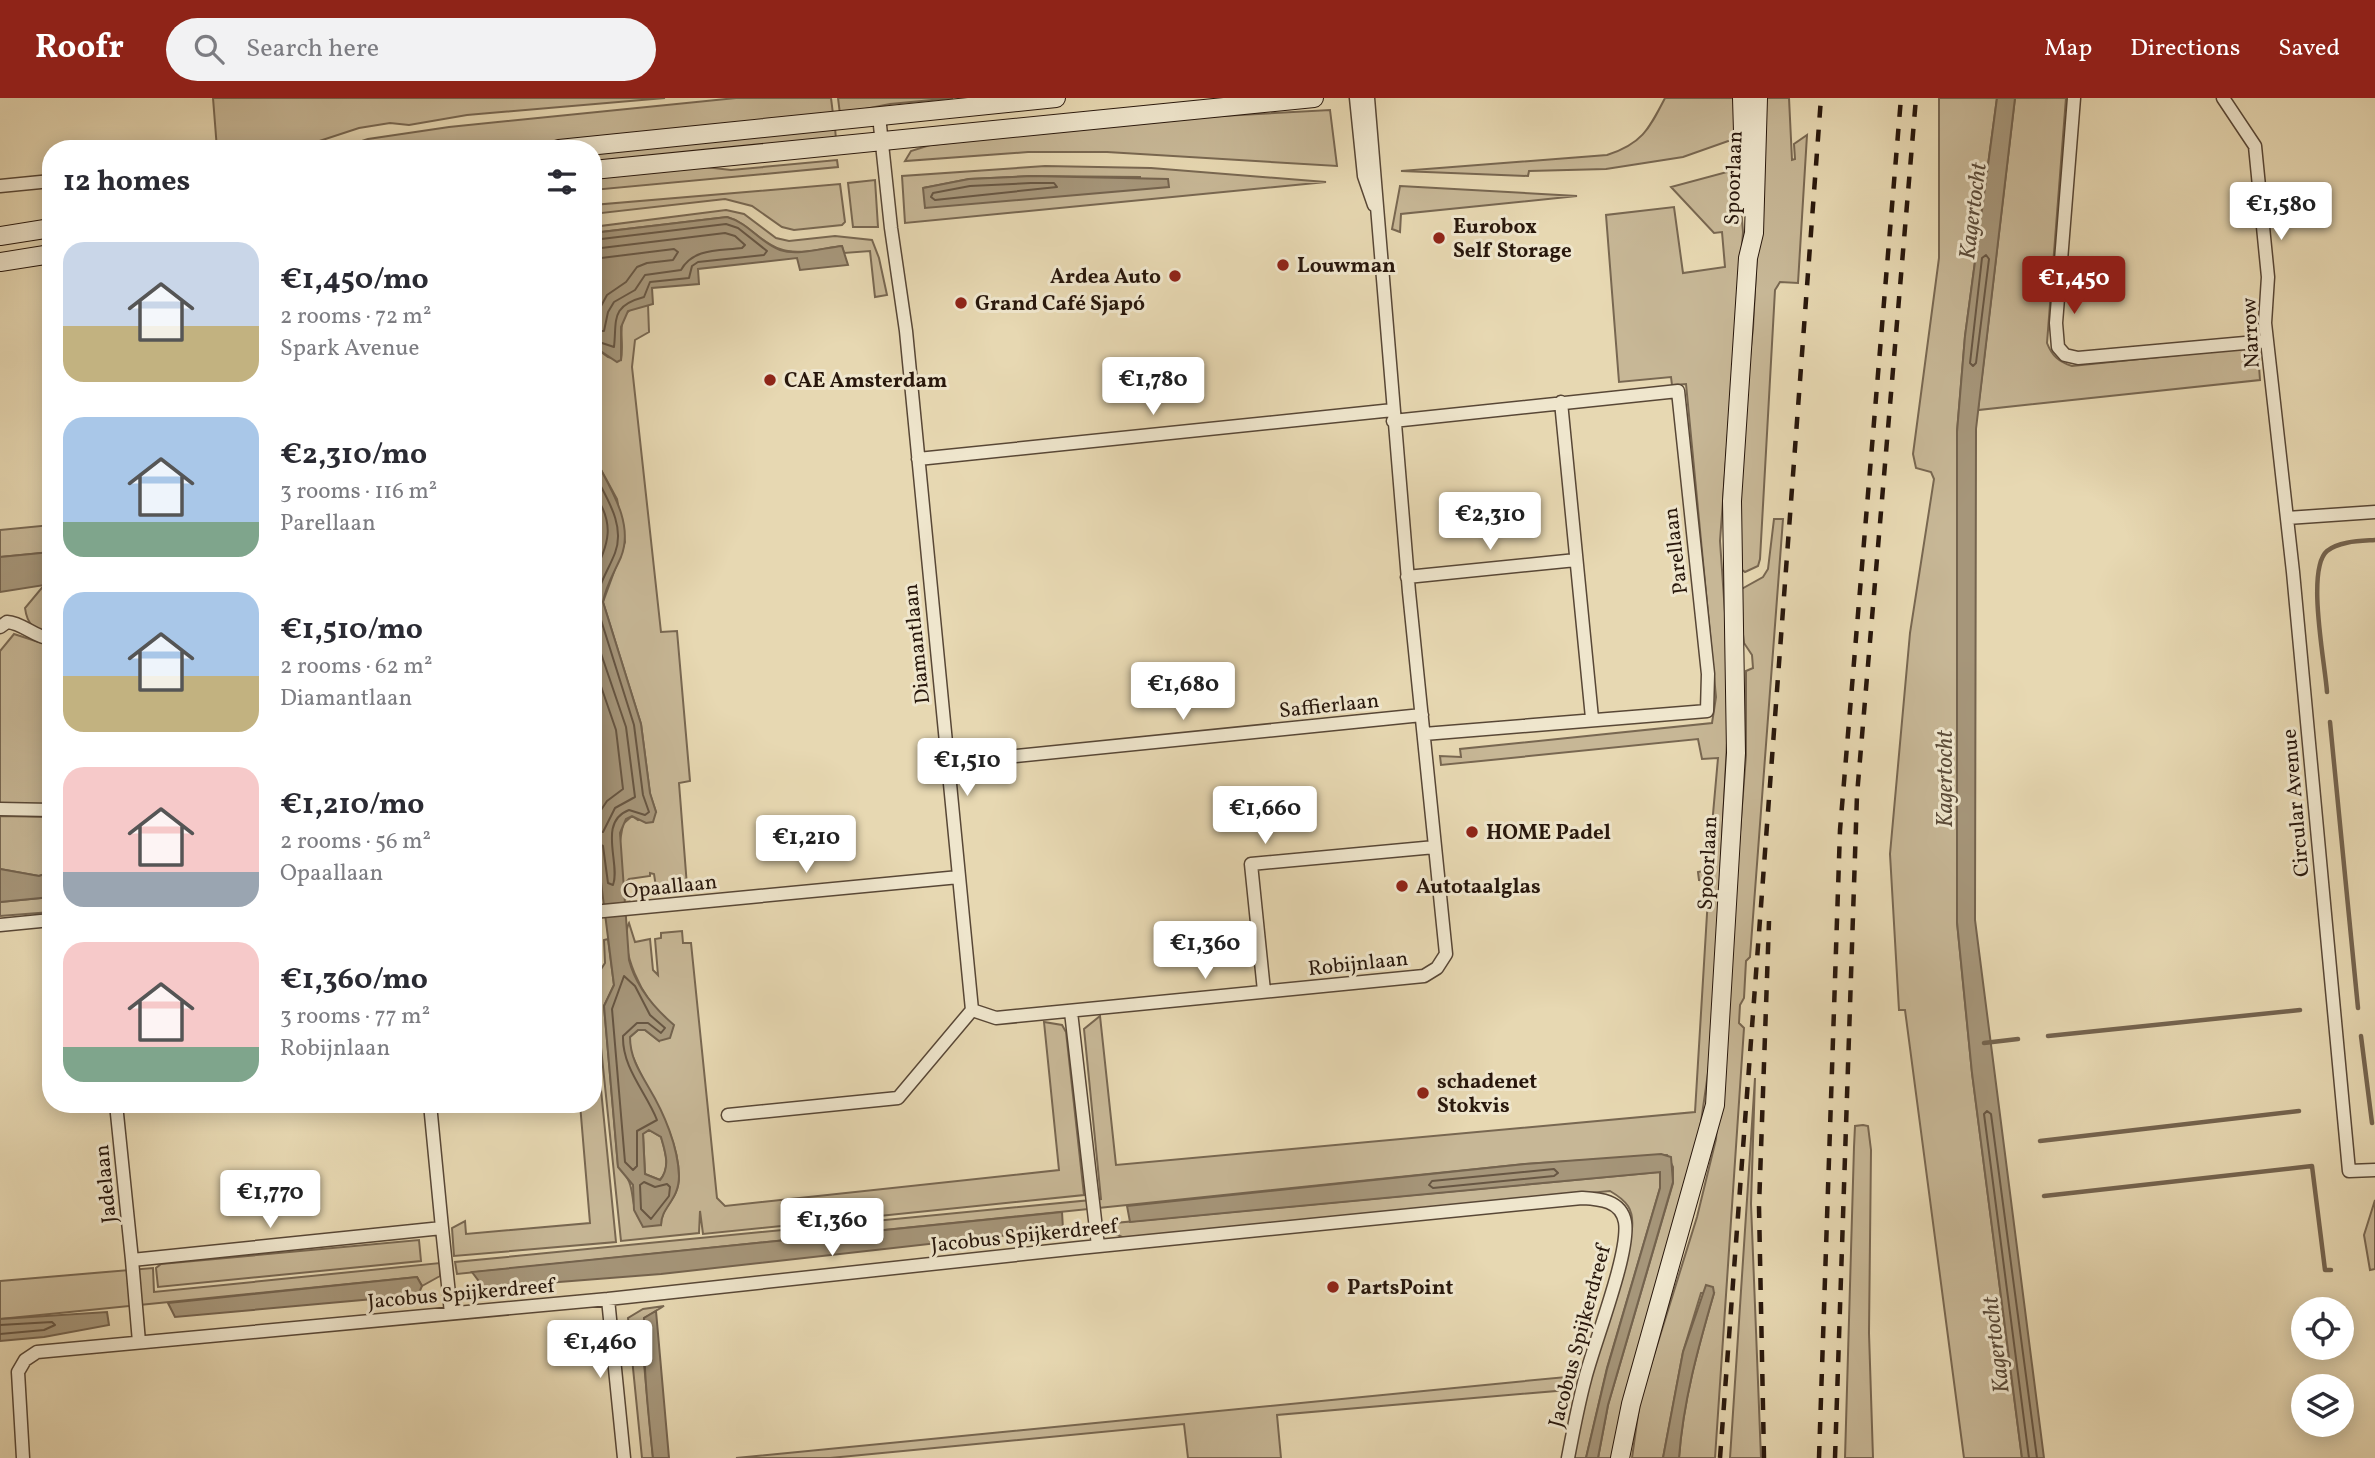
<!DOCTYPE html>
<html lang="en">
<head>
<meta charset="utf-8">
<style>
  body { margin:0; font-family:Vollkorn,serif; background:#f2f2f3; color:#2b2b33; height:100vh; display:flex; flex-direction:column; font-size:26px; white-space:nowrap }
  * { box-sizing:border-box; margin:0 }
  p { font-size:23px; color:#7c7c81 }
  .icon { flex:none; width:38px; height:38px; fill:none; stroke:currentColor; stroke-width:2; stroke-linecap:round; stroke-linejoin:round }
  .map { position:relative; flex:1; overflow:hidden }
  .sheet { position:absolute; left:42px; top:42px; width:560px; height:973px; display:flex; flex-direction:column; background:#fff; border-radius:28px; box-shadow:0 4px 18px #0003 }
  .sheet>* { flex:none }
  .fabs { position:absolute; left:2291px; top:1199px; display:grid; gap:14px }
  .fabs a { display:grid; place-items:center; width:63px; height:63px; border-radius:50%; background:#fff; box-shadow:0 4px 18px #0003; font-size:35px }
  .price { position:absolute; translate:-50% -60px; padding:0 16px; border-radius:7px; background:#fff; color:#222; font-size:23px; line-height:46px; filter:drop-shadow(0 2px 4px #0008) }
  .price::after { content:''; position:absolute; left:50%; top:42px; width:21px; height:16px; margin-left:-10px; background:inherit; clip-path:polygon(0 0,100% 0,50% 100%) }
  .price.on { background:#8f2418; color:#fff }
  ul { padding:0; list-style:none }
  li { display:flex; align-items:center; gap:21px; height:175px; padding:0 21px }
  li span { display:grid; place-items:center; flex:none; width:196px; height:140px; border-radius:21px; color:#555 }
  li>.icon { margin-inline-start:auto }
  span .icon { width:84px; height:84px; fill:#fffc; stroke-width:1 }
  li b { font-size:30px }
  h2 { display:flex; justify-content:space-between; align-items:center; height:84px; padding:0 21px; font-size:30px }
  header { display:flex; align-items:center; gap:42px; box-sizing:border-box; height:98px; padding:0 35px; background:#8f2418; color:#fff }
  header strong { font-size:33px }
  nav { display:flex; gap:38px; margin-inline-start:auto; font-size:24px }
  .search { width:490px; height:63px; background:#f2f2f3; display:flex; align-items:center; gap:18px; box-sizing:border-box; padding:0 24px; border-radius:38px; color:#7c7c81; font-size:26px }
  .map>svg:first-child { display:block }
</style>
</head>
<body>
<header>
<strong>Roofr</strong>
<div class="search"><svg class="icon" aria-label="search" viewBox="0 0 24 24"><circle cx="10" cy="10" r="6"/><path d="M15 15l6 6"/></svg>Search here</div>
<nav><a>Map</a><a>Directions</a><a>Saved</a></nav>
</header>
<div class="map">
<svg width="2375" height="1360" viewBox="0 0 2375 1360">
  <rect width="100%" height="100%" fill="#e7d8b2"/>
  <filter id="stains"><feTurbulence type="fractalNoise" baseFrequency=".00286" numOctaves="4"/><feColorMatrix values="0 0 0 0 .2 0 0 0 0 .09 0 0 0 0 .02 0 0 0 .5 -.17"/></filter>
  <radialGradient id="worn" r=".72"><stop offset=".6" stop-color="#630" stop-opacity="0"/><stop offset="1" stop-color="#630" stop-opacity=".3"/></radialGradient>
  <!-- green -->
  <path fill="#c7b796" stroke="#786751" stroke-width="2" fill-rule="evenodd" d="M213 0H665L467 17 409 27 390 25 359 30 295 51H217Z
    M736 0H831L833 16 492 51H337L368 41 449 29Z
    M838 0H953L890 6 840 16Z
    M1665 0H1737L1734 41 1683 59 1606 71 1529 73 1528 78 1401 73 1607 57C1642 46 1649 31 1665 0Z
    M1765 0H1789L1792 62 1795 61 1794 46 1807 37 1798 185 1780 184 1775 192 1760 461 1758 468 1745 474 1741 471 1736 390 1753 230Z
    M1939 0H1997L1965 238 1957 334V824L1972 975 2022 1360H1964L1905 912H1899L1890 756 1910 535 1934 381 1931 374 1916 370 1913 356 1939 160Z
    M2015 0H2066L2047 245C2052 258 2059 264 2072 268L2247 250 2258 254 2260 282 1978 312Z
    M1330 12 1337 68 1107 54H1028L905 63 911 53 930 47 1166 21Z
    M835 30 836 41 593 65V52Z
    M837 62 838 69 593 92V78L697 68 731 72Z
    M1045 68 1151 70 1326 84 905 125 902 78ZM1031 78 1141 79 923 90 969 81Z
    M1738 71 1743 134 1720 443 1730 587 1711 954 1699 1038 1613 1360H1598L1608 1307 1673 1085V1069L1667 1057 1525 1066 457 1176 455 1164 1101 1101 1084 931 1100 918 1116 1067 1695 1014 1709 783 1699 782 1698 774 1708 772 1718 660 1702 661 1698 641 1441 667 1440 658 1461 659 1460 651 1712 625 1716 599 1686 286 1672 287 1671 279 1619 284 1606 117 1674 109 1683 175 1725 169 1722 134 1714 135 1671 89Z
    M875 82 878 129H853L848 85Z
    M840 86 845 124 842 127 794 132 782 129 752 108 725 101 593 116V107Z
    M1400 88 1577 98 1401 116 1400 134 1392 131Z
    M726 112 744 116 776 140 789 143 835 138 872 142 879 160 887 197 875 199 870 153 844 155 842 148C823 150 798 158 780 151 760 145 749 125 727 119L593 135V129Z
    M648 206 649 234 635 242 632 269 661 534 677 533 690 683 679 685 687 788 656 789 654 776 650 775V778L629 781 626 784 630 804 624 805 619 749 623 726 632 718 638 722 656 714 650 696 641 626 603 504 625 444 617 401 593 357V248L608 259 621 262C626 236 609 212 648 206Z
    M1774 421H1783L1750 859 1746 863 1744 900 1740 907 1739 925 1744 930 1715 1360H1679C1683 1304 1698 1250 1714 1195H1701L1683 1254 1663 1360H1632L1640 1302 1697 1119 1716 1041 1746 657V573L1753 570 1752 557 1744 545 1738 493 1763 479 1768 471Z
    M51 427V454L0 459V432Z
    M45 486H51V534C34 533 27 526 25 510Z
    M14 536 51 548V706H0V553Z
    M0 718 51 719V774L39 778 0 771Z
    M51 799V814L0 818V804Z
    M629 825 635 844 650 841 653 872 658 877 655 841 661 840V835L682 833 683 845H691L717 1100 725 1108 1059 1072 1044 924 1062 927 1066 934 1084 1097 703 1136 700 1113 699 1135 621 1143 594 882 605 865 604 842 608 841 614 887 604 908 618 1068C639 1088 627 1103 641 1124L661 1127C661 1107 679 1103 679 1078 678 1030 645 994 630 951V939L638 932H645L659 943 665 919C644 905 617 848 629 825Z
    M593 910 616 1144 454 1158 452 1130 465 1123 466 1136 590 1125 580 1006H593Z
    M1755 980 1751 1106 1761 1360H1730Z
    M1863 1027 1868 1028 1871 1052 1869 1235 1873 1360H1845L1854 1049 1855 1028Z
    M649 1032 661 1039C665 1053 671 1069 660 1082L645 1076 643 1035Z
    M1660 1074V1090L1607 1270 1586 1360H1572L1588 1284 1632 1131C1634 1111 1627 1103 1610 1093L1124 1140 1116 1136 1115 1125Z
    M2375 1102V1171L2370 1172 2364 1137Z
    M419 1142 421 1163 158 1189 156 1170 161 1166Z
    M440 1165V1178L422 1188 417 1179 0 1221V1183L153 1170 154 1194Z
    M664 1208 644 1220 643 1255 653 1360H642L628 1220 643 1211Z
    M1566 1279 1568 1292 1277 1317 1281 1360H1188L1184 1326 830 1360H736Z"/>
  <!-- water -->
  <path fill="#a6967a" stroke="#74634e" stroke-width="2" fill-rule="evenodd" d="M1997 0H2015L1976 331 1975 822 2044 1360H2022L1972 975 1957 824V334L1965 238Z
    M1031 78 1168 81 1169 89 925 110 923 90 969 81Z
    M727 119C749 125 760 145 780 152 798 158 823 150 842 148L848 167 800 172 797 160 698 171 699 186 652 190 653 206 628 213 621 229V262L617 264 593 248V135Z
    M593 357C608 387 635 424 621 459 614 475 606 487 603 504L641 626 650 695 656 714 653 724 646 725 632 718 626 721 620 735 629 862C636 889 653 909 674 927L670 940 659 943 645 932H638L630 939C630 959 639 973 649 990 664 1015 678 1048 679 1078 679 1103 661 1109 661 1127L643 1129 634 1112 633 1087 618 1069 604 908 614 887 593 721ZM649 1032 661 1039C665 1053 671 1069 660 1082L645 1076 643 1036Z
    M51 454V486L0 494V459Z
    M0 771 39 778 51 774V799L0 804Z
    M1661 1056 1671 1059 1673 1084 1608 1307 1598 1360H1586L1607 1271 1660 1090V1074L1130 1124 1127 1108 1525 1066Z
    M1062 1114 1063 1131 661 1176 484 1190 472 1174Z
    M417 1179 422 1188 418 1197 175 1219 168 1205Z
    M1706 1187 1713 1189 1714 1195C1698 1250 1683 1304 1679 1360H1663L1683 1254Z
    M656 1213 669 1360H653C648 1313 643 1267 644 1220Z
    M107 1214 109 1227 44 1239 0 1243V1221Z"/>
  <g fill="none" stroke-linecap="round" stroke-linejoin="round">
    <!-- shore -->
    <path stroke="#675643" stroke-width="2" d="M1031 85H1054L1057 89 935 102 931 99 933 95 970 88Z
      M593 142 726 126 738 130 767 153 764 157 698 164 692 168 689 180 650 184 644 199C610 208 617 222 614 249L593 242
      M593 151 725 135 735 138 745 147 742 150C719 153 693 150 681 172L645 177 635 192 614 204 608 214 604 233H593
      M1986 157 1989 161 1976 265 1973 268 1970 265 1982 160Z
      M593 161 674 151 678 154 673 162 647 165 637 169 626 184 607 197 593 223
      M593 373C605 398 626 426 615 455 608 473 598 486 596 506L634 627 643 697 649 714 645 717 629 712C597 724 621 766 613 787L608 785 603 748 593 743
      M593 393C616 427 609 444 593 478
      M593 532 626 629 635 699 615 710 603 734H593
      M593 565 616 632 623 691 607 703 593 724
      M624 878 635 888 650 917 665 930 661 935 648 925H637L623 938C622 970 646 994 657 1022L637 1033V1068L633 1072 625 1064 612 911Z
      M1554 1071 1558 1075 1554 1078 1433 1090 1429 1087 1432 1083Z
      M644 1084 655 1089 667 1086 670 1089 669 1098 651 1121 641 1111 640 1087Z
      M0 1227 52 1224 55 1227 44 1232 0 1236
      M2029 1360 1984 1016 1987 1013 1991 1016 2037 1360"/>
    <!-- stream -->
    <path stroke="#74634e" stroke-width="4.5" d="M2327 594C2325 565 2306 471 2327 453 2339 443 2361 443 2375 442
      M2330 624 2358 910
      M2048 938 2300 912
      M2361 938 2372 1025
      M1984 945 2018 941
      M2040 1043 2299 1013
      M2044 1098 2312 1068 2325 1172H2331"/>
    <defs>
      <path id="street" d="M1356 0 1364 78 1374 107
        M2074 0 2056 225 2058 249 2065 257 2078 260 2267 243
        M2223 0 2255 48 2268 179 2265 225 2293 474 2349 1073 2375 1072
        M0 88 51 83
        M1561 304 1592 620
        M1393 323 1678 293 1708 576 1707 613 1424 636
        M918 361 1393 312
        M2287 420 2375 414
        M1407 479 1576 462
        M0 529 7 524C23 525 34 539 51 541
        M947 665 1422 617
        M0 711 51 712
        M593 814 959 779
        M0 827 51 822
        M1264 893 1251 766 1435 749
        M972 912 996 920 1424 878 1437 870 1446 856 1409 494 1368 0
        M1071 914 1098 1148
        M116 1006 132 1162 442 1130 430 1006
        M728 1017 898 1000 972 912 906 233 891 130 879 18
        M442 1130 451 1215
        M132 1162 139 1244
        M608 1201 624 1360
        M23 1360 18 1274 25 1262 37 1254 608 1201 1079 1150 1582 1100C1599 1101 1621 1102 1625 1124 1630 1155 1594 1245 1585 1281 1578 1307 1573 1334 1568 1360"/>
      <path id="secondary" d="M1742 0 1745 101
        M559 51 1056 0
        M593 72 1314 0
        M0 138 51 130
        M0 164 51 156
        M1620 1360 1631 1306 1715 1007 1736 655 1732 403 1748 160 1754 135 1758 0"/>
    </defs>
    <!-- street casing -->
    <use href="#street" stroke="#584736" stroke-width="15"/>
    <!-- secondary casing -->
    <use href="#secondary" stroke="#28170c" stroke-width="20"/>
    <!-- street -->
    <use href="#street" stroke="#efe6cd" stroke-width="12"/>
    <!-- secondary -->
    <use href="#secondary" stroke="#efe6cd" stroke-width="18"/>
    <!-- rail -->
    <path stroke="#28170c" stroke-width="4.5" stroke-dasharray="12 12" stroke-linecap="butt" d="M1720 1360 1821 0
      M1764 1360 1759 1109 1769 823
      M1819 1360 1840 732 1901 0
      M1835 1360 1857 697 1916 0"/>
  </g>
  <!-- markers -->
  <g fill="#8f2418" stroke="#efe6cd" stroke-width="2.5">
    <circle cx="1439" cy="140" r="7"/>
    <circle cx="1283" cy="167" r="7"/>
    <circle cx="1175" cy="178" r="7"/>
    <circle cx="961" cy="205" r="7"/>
    <circle cx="770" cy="282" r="7"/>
    <circle cx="1472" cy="734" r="7"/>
    <circle cx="1402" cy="788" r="7"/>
    <circle cx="1423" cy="995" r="7"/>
    <circle cx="1333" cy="1189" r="7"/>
  </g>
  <g text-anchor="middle" stroke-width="6" stroke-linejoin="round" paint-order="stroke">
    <!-- street labels -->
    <g font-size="21" fill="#28170c" stroke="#efe6cd">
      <text transform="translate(1733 80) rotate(-88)" y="7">Spoorlaan</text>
      <text transform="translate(2250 235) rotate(-93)" y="7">Narrow</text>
      <text transform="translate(1675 453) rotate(-97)" y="7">Parellaan</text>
      <text transform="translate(916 546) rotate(-96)" y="7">Diamantlaan</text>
      <text transform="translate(1329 607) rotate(-6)" y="7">Saffierlaan</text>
      <text transform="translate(2295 705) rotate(-95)" y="7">Circular Avenue</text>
      <text transform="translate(1707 765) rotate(-87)" y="7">Spoorlaan</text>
      <text transform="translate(670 788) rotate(-6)" y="7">Opaallaan</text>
      <text transform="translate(1358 865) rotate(-6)" y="7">Robijnlaan</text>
      <text transform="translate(105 1086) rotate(-96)" y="7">Jadelaan</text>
      <text transform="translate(1024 1137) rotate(-6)" y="7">Jacobus Spijkerdreef</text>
      <text transform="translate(461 1195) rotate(-5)" y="7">Jacobus Spijkerdreef</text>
      <text transform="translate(1579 1238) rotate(-75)" y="7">Jacobus Spijkerdreef</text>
    </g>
    <!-- poi labels -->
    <g font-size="21" font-weight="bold" fill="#28170c" stroke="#efe6cd" text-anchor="start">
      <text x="1453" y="135">Eurobox<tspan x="1453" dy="24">Self Storage</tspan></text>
      <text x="1297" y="174">Louwman</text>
      <text x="1161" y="185" text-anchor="end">Ardea Auto</text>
      <text x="975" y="212">Grand Café Sjapó</text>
      <text x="784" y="289">CAE Amsterdam</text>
      <text x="1486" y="741">HOME Padel</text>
      <text x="1416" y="795">Autotaalglas</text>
      <text x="1437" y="990">schadenet<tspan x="1437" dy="24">Stokvis</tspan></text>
      <text x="1347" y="1196">PartsPoint</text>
    </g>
    <!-- water labels -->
    <g font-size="23" font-style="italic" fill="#5a4a38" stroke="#efe6cd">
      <text transform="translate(1972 113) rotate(-83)" y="8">Kagertocht</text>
      <text transform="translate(1944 681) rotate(-90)" y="8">Kagertocht</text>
      <text transform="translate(1995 1247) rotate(-97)" y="8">Kagertocht</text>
    </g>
  </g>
  <rect width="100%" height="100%" filter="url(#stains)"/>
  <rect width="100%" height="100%" fill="url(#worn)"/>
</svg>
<div class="fabs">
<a><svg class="icon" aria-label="locate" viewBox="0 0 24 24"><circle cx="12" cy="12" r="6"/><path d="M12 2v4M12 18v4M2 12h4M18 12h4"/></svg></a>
<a><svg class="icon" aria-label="layers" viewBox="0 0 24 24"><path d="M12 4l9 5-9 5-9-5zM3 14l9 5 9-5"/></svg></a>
</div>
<b class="price" style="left:2281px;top:144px">€1,580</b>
<b class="price on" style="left:2074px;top:218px">€1,450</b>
<b class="price" style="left:1153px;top:319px">€1,780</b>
<b class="price" style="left:1490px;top:454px">€2,310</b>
<b class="price" style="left:1183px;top:624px">€1,680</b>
<b class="price" style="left:967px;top:700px">€1,510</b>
<b class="price" style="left:1265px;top:748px">€1,660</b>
<b class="price" style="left:806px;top:777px">€1,210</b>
<b class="price" style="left:1205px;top:883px">€1,360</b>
<b class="price" style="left:270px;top:1132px">€1,770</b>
<b class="price" style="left:832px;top:1160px">€1,360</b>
<b class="price" style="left:600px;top:1282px">€1,460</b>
<section class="sheet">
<h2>12 homes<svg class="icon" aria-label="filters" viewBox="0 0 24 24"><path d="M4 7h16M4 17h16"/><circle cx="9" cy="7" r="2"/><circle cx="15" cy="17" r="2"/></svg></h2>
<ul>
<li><span style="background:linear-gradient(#c9d6e8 60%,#c2b280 0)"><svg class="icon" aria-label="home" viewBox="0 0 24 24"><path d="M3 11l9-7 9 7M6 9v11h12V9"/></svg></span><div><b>€1,450/mo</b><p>2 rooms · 72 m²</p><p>Spark Avenue</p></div></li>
<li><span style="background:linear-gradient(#a9c7e8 75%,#7fa58c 0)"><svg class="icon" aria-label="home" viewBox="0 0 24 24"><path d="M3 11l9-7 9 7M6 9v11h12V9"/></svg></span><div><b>€2,310/mo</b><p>3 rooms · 116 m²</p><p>Parellaan</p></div></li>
<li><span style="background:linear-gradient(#a9c7e8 60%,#c2b280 0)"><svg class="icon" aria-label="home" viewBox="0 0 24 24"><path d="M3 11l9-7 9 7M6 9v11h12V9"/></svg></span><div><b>€1,510/mo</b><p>2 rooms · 62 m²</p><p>Diamantlaan</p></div></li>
<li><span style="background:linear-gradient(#f6c9c9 75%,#9aa5b1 0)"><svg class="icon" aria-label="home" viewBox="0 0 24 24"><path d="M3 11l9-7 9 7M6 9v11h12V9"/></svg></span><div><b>€1,210/mo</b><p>2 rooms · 56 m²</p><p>Opaallaan</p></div></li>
<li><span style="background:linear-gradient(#f6c9c9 75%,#7fa58c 0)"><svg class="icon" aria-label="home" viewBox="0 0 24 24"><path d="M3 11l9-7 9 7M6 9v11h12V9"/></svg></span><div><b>€1,360/mo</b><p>3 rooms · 77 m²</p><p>Robijnlaan</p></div></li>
</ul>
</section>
</div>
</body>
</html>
